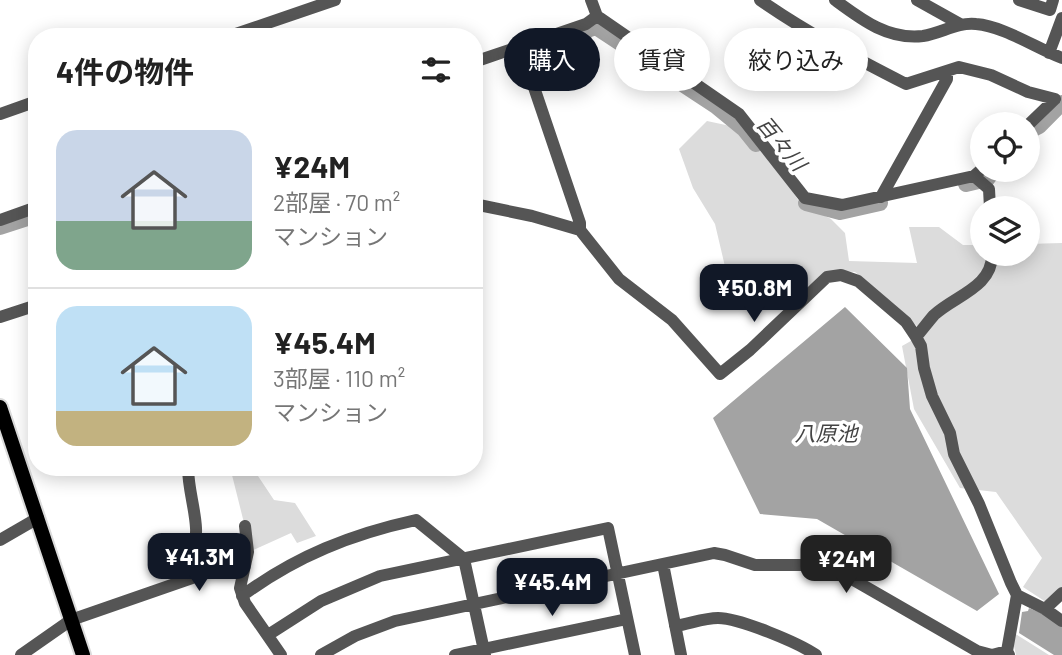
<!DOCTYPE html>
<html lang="ja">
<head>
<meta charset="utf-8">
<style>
  body { margin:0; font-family:Barlow,"Noto Sans JP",sans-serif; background:#f2f2f2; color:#222; height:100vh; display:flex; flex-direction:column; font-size:26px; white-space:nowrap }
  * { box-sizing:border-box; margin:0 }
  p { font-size:23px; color:#767676 }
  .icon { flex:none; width:38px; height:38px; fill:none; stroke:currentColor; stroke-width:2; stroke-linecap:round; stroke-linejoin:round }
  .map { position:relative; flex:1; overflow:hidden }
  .drawer { position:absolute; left:28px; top:28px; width:455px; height:448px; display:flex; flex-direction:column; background:#fff; border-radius:28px; box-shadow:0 4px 18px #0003 }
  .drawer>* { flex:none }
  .hud { position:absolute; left:504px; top:28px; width:452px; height:63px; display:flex; gap:14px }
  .tools { position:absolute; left:970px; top:112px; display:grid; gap:14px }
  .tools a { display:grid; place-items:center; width:70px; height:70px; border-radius:50%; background:#fff; box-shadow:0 4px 18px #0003; font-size:35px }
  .price { position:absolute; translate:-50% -60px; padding:0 16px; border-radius:14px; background:#111827; color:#fff; font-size:23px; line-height:46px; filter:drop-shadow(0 2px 4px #0008) }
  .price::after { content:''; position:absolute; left:50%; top:42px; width:21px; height:16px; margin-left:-10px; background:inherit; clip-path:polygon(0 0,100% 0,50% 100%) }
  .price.selected { background:#222; color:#fff }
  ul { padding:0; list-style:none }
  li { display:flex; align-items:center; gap:21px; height:175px; padding:0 28px }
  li+li { border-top:2px solid #e0e0e0 }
  li span { display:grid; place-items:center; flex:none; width:196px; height:140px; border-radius:21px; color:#555 }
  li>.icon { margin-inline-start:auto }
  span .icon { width:84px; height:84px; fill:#fffc; stroke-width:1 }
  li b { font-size:30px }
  h2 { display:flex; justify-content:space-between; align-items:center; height:84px; padding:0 28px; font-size:30px }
  .tag { padding:0 24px; border-radius:32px; background:#fff; box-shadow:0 4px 18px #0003; font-size:24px; line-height:63px }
  .tag.selected { background:#111827; color:#fff }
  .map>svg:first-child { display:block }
</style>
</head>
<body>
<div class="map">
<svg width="1062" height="655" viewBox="0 0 1062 655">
  <rect width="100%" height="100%" fill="#fff"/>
  <!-- green -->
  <path fill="#dcdcdc" d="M707 121 735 127 760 140 800 203 831 219 845 233 849 261 917 263 909 227H939L963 245H982V254H1027V244L1062 243V589L1046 602 1023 587 1042 558 996 492 960 488 914 409 902 346 925 333 855 272 839 271 792 294 727 275 715 224 693 188 679 149Z
    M230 467H252L274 500 295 503 316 536 297 543 291 533 251 551Z
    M1014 633 1049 655H1016L1013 642Z"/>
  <!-- water -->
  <path fill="#a3a3a3" d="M845 307 907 368 910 409 999 594 977 611 817 519 760 514 713 418Z
    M1029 608 1048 616 1062 627V655H1054L1019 633 1022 612 1028 611Z"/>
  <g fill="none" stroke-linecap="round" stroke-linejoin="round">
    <!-- river -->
    <path stroke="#a3a3a3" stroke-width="16" d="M570 36 596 27 716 106 744 129 756 144
      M1027 132 1039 126 1062 103
      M966 184 987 179 994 170
      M806 203 840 212 880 203
      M0 227 37 215"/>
    <defs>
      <path id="major" d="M0 407 83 655"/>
    </defs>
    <!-- major casing -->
    <use href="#major" stroke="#dbdbdb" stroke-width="18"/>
    <!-- minor -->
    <path stroke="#555" stroke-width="12" d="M591 0 597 16 739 114 805 198 842 205 974 176 982 169
      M760 0C806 32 855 58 906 84L959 67 991 75 1028 92 1055 99
      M835 0C862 20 888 40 923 36 942 33 957 22 976 24 1003 26 1036 48 1062 58
      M917 0 960 24
      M1019 0 1050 10 1053 0
      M227 37 335 0
      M520 46 580 223V230
      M1049 53 1062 18
      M474 62 586 24 597 16
      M0 114 37 101
      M1027 126 1055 99
      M974 176 989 189 990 208
      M881 197 947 79V72
      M474 204 532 216 580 230 619 279 672 320 720 374 750 350 827 277 841 275 858 281 906 322 916 337 921 346 924 368 932 396 950 433 954 454 979 504 1011 583 1017 595 1045 609 1062 621
      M0 220 37 207
      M0 317 37 305
      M916 337C922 330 928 322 934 315 954 296 993 287 992 254
      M245 526 248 552 240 588 245 603 281 655
      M0 540 38 518
      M663 564 681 655
      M242 596C296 556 352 534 416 520L464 559 485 655
      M1045 609 1062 593
      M675 626C689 624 704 618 718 618 739 618 799 643 816 655
      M268 635 321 601 380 576 608 528 635 655
      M21 655 71 620 192 578C190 561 197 545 196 528 195 508 188 488 188 467
      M321 655 355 636 395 621 714 553 725 555 755 565H814L845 575 977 651 992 655 1007 651
      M455 655 627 619
      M1009 655 1007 651 1017 595"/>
    <!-- major -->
    <use href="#major" stroke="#000" stroke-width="14"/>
  </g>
  <g text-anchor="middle" stroke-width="7" stroke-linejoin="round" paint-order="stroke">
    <!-- water labels -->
    <g font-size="21" font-style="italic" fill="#444" stroke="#fff">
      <text transform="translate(781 144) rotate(50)" y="7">百々川</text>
      <text x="826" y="441">八原池</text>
    </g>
  </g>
</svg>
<div class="tools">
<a><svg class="icon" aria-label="locate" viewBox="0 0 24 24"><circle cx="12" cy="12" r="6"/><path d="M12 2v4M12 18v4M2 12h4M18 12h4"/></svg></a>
<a><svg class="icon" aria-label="layers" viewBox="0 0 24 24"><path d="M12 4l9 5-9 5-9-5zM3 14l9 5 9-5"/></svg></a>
</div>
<b class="price" style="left:754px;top:324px">¥50.8M</b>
<b class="price" style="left:199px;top:593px">¥41.3M</b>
<b class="price selected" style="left:846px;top:595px">¥24M</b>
<b class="price" style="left:552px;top:618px">¥45.4M</b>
<div class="hud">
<a class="tag selected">購入</a>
<a class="tag">賃貸</a>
<a class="tag">絞り込み</a>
</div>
<section class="drawer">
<h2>4件の物件<svg class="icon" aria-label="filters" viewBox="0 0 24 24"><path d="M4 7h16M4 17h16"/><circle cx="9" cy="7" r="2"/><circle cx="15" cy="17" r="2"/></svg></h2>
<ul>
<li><span style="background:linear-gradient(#c9d6e8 65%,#7fa58c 0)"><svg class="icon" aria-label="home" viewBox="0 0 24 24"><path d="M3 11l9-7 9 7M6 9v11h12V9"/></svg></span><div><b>¥24M</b><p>2部屋 · 70 m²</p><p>マンション</p></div></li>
<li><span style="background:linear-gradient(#bfe0f5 75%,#c2b280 0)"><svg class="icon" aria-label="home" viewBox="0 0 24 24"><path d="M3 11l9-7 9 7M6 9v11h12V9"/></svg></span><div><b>¥45.4M</b><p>3部屋 · 110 m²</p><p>マンション</p></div></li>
</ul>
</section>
</div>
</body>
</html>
